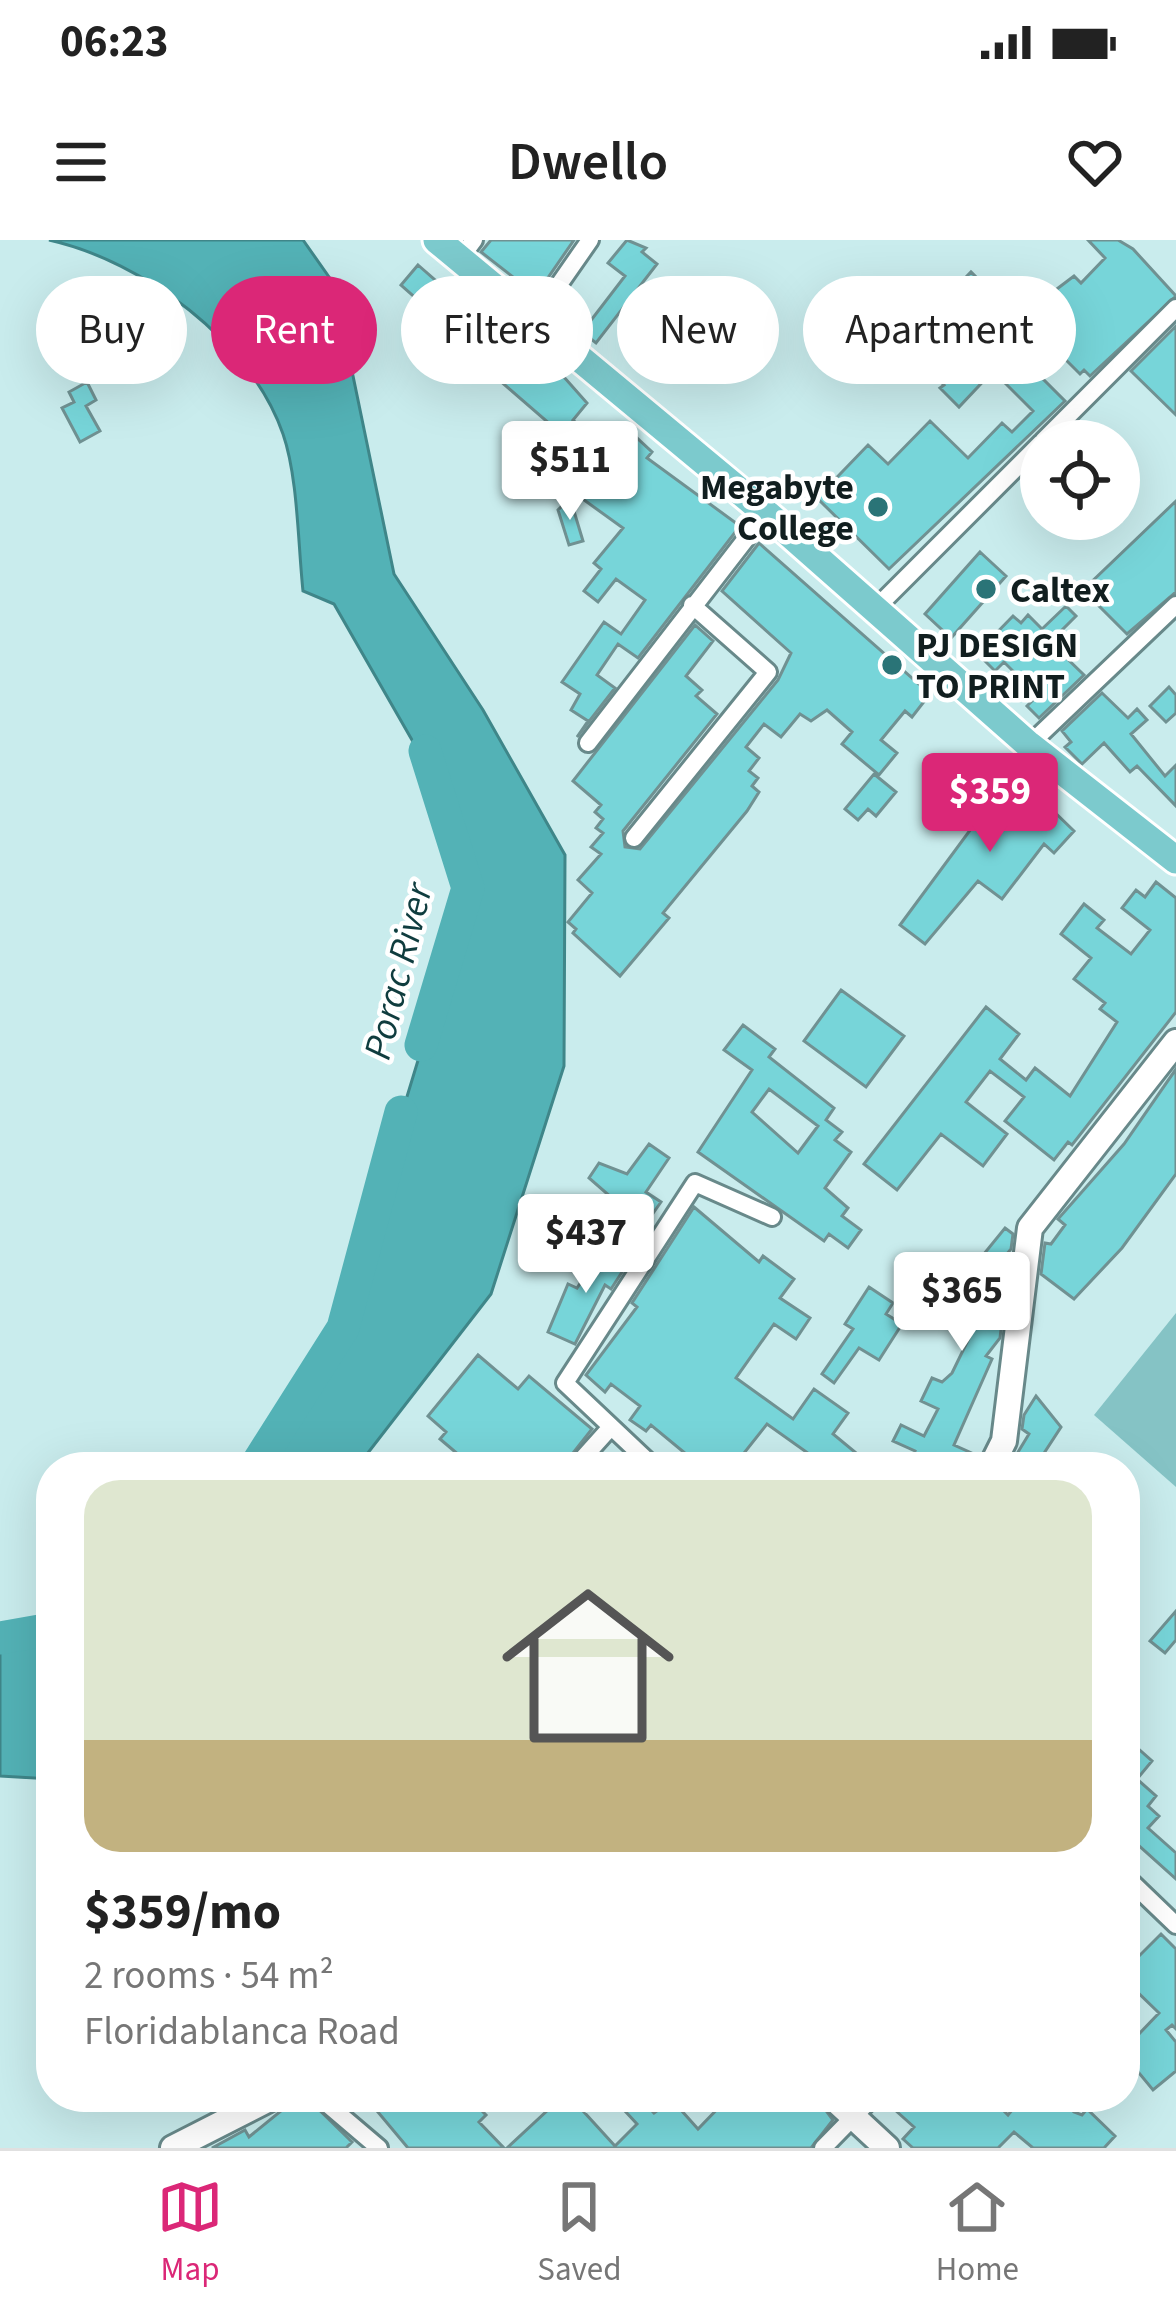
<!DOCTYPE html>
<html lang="en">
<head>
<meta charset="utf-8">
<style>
  body { margin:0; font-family:"Source Sans 3",sans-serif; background:#f6f6f6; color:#222; height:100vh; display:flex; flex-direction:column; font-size:45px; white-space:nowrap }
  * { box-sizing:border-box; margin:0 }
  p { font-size:39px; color:#767676 }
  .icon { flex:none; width:66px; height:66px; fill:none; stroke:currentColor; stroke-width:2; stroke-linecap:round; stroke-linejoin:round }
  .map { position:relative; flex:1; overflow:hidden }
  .details { position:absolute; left:36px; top:1212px; width:1104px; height:660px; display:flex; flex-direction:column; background:#fff; border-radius:48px; box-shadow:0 12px 48px #0002 }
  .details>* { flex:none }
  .top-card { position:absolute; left:36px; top:36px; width:1104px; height:108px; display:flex; gap:24px }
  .fabs { position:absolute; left:1020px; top:180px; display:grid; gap:24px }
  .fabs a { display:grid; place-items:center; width:120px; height:120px; border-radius:50%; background:#fff; box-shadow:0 12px 48px #0002; font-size:60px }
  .price { position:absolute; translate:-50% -102px; padding:0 27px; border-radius:12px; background:#fff; color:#222; font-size:39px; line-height:78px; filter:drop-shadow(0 3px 6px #0008) }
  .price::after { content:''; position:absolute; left:50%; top:72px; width:36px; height:27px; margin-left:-18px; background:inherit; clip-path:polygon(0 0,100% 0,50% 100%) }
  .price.selected { background:#db2777; color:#fff }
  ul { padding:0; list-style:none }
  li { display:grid; align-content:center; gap:24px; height:636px; padding:0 48px }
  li+li { border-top:3px solid #e0e0e0 }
  li span { display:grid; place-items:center; height:372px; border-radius:36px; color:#555 }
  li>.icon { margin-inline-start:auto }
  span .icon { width:216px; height:216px; fill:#fffc; stroke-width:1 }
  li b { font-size:51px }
  .pill { padding:0 42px; border-radius:54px; background:#fff; box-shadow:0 12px 48px #0002; font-size:42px; line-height:108px }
  .pill.selected { background:#db2777; color:#fff }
  .status { display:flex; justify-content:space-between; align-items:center; height:84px; padding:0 60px; background:#fff; direction:ltr }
  .status svg { height:33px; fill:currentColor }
  header { display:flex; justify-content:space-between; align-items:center; height:156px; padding:0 48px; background:#fff; font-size:54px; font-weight:600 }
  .tabs { display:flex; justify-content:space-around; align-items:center; height:168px; border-top:3px solid #e0e0e0; background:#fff; font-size:33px; color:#767676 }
  .tabs a { display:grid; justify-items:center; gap:6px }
  .tabs .selected { color:#db2777 }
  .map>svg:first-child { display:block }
</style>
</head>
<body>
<div class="status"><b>06:23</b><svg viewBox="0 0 49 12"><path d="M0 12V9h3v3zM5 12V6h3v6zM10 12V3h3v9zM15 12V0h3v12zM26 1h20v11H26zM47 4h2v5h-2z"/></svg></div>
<header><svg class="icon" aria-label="menu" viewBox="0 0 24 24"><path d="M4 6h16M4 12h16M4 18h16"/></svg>Dwello<svg class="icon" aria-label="heart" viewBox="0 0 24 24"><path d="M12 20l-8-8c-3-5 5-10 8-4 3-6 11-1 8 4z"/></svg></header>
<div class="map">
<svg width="1176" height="1908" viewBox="0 0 1176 1908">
  <rect width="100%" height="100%" fill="#c9eced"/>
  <!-- green -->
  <path fill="#85c3c5" d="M1176 1073V1247L1094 1175Z"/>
  <!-- water -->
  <path fill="#53b2b6" stroke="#3f8689" stroke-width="3" d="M49 0H303L334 44 394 334 483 470 565 615 564 826 491 1054 357 1227H262L285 1197 366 1045 391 909 462 676 457 592 416 507 334 364 303 351C298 305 298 237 283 194 251 101 143 21 49 0Z
    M51 1399V1539L0 1536V1402Z"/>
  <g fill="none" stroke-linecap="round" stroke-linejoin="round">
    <!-- river -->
    <path stroke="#53b2b6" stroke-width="33" d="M421 805 468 648 425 511
      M255 1227 343 1088 401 872
      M0 1398 51 1389"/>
  </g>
  <!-- building -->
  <path fill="#77d5d9" stroke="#709192" stroke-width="3" fill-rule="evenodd" d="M491 0H574L536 55 481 12Z
    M627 0 646 8 642 12 657 24 596 103 582 92 625 36 608 23Z
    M1088 0H1118L1133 9 1176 56 1090 136 1084 130 1080 134 1040 94 1019 115 1065 161 889 329 817 258 868 205 888 224 930 181 968 218 1002 183 1012 192 1033 171 993 131 959 167 940 148 944 145 937 138 968 106 933 71 971 32 1007 68 1030 44 1045 58 1074 36 1081 43 1105 18Z
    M418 25 435 40 418 60 401 45Z
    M459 53 509 96 514 90 556 128 587 163 573 180 600 204 624 186 652 212 647 218 740 286 638 418 618 404 597 435 615 448 577 497 588 481 571 470 580 454 562 442 604 382 621 394 645 360 616 339 598 362 584 351 601 329 594 323 623 288 566 247 588 217 483 126 497 110 447 66Z
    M1176 86V175L1131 131Z
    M87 142 96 160 86 166 100 191 80 202 62 168 74 162 69 152Z
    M570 258 583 301 569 305 558 270Z
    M1176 261V352L1127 394 1083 350Z
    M759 303 930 454 912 477 905 471 881 500 897 513 879 535 842 504 852 492 827 470 811 481 800 474 781 497 764 484 746 507 759 518 749 531 758 538 752 546 759 552 747 571 663 673 669 678 620 736 573 693 576 689 568 682 592 653 578 640 601 614 591 607 603 593 596 588 603 579 595 572 601 565 573 541 695 385 713 401 686 436 702 450 696 456 717 474 623 591 625 607 640 609 778 440 791 413 722 351Z
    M980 312 1006 336 951 398 925 374Z
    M1066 366 1076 376 1050 402 1084 435 1039 478 1027 466 1037 456 1031 449 1004 422 995 431 977 413 1013 376 1021 383 1028 375 1042 389Z
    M1169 447 1176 455V473L1166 482 1150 466Z
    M1102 453 1128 478 1137 469 1147 480 1131 494 1165 536 1176 525V566L1137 526 1130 532 1104 503 1082 524 1065 507 1071 502 1062 491Z
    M1013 532 1074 591 1054 613 1044 604 1002 659 978 641 925 704 900 685Z
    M874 534 896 552 876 576 868 569 858 580 845 569Z
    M1156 642 1176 658V772L1072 905 1068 902 1054 920 1005 881 1024 857 990 831 966 862 1007 894 983 926 941 894 897 950 864 924 986 767 1019 794 1000 819 1026 840 1035 828 1070 856 1117 782 1100 769 1105 763 1074 739 1091 718 1061 694 1084 664 1104 680 1097 688 1131 714 1150 690 1122 668 1136 650 1145 657Z
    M841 750 904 796 866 847 804 801Z
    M743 785 775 809 769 817 834 868 826 880 842 892 835 900 851 912 825 948 848 968 842 976 861 990 848 1008 829 994 824 1001 698 912 752 830 724 810ZM769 849 818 886 798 913 752 872Z
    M1176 829V934L1122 1008 1074 1059 1041 1034 1045 1003 1051 1004 1065 985 1058 979 1124 904Z
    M649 904 669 918 646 952 661 962 644 986 589 938 599 923 627 934Z
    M694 967 759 1022 763 1016 794 1039 780 1058 810 1078 796 1099 774 1084 736 1138 793 1179 814 1149 848 1173 833 1194 861 1217 854 1227H814L819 1221 767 1184 733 1227H675L686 1214 651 1185 646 1191 630 1180 640 1166 611 1144 605 1152 586 1135 637 1067 632 1063Z
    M1005 988 1013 994 1011 1009 998 1025 1008 1032 1000 1098 986 1116 992 1119 954 1205 976 1215 971 1227H908L915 1211 893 1201 901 1185 924 1196 938 1169 921 1161 932 1138 942 1142 952 1133 972 1092 919 1043 936 1022 945 1029 950 1023 966 1036Z
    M604 1007 628 1023 611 1049 605 1045 575 1104 548 1092 568 1044 577 1048Z
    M869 1047 893 1063 886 1074 902 1084 879 1120 859 1108 834 1143 822 1134 853 1089 845 1084Z
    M478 1115 518 1149 529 1136 592 1189 562 1227H473L440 1199 446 1192 428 1176Z
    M1036 1156 1061 1187 1035 1227H1009L1029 1194 1022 1189 1024 1175Z
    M1176 1371V1400L1165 1413 1150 1401Z
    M1125 1497 1152 1521 1137 1539 1156 1556 1148 1566 1159 1576 1148 1588 1176 1613V1639L1138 1605 1125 1620Z
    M1161 1694 1176 1709V1789L1172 1785 1166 1790 1176 1802V1831L1153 1850 1125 1816V1784L1137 1796 1159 1773 1125 1740V1730Z
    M298 1857H306L352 1902 346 1908H212L245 1890 249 1897Z
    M381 1857H468L486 1875 479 1882 504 1908H408L372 1865Z
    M562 1857H599L584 1872 615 1906 637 1884 612 1857H639L654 1873 672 1860 698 1889 729 1857H816L833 1880 811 1908H507Z
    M907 1857H990L1008 1875 1023 1857H1057L1074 1872 1082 1875 1087 1869 1115 1896 1104 1908H1033L1014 1892 998 1908H913L903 1899 914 1887 895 1870Z"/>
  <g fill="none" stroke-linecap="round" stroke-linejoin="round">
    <defs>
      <path id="street" d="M459 20 474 0
        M535 79 590 0
        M1043 201 1176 68
        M875 369 1041 203
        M588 503 766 273
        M1029 505 1176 365
        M634 598 768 432 692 365
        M575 1227 610 1188
        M654 1227 565 1143 695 943 772 977
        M1125 1636 1176 1685
        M319 1857 379 1908
        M823 1908 873 1857"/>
      <path id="secondary" d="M991 1227 1004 1201 1030 988 1176 802
        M832 1857 887 1908
        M173 1908 273 1857"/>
      <path id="primary" d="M437 0 766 273 1029 505 1176 620"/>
    </defs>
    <!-- street casing -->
    <use href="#street" stroke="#68898a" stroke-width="22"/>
    <!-- secondary casing -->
    <use href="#secondary" stroke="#68898a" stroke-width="30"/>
    <!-- primary casing -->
    <use href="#primary" stroke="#fff" stroke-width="33"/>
    <!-- street -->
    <use href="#street" stroke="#fff" stroke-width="16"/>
    <!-- secondary -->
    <use href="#secondary" stroke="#fff" stroke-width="24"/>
    <!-- primary -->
    <use href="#primary" stroke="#7ccacd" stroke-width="27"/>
  </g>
  <!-- markers -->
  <g fill="#2a7477" stroke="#fff" stroke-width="4.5">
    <circle cx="878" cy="267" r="12"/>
    <circle cx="986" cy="349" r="12"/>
    <circle cx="892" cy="425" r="12"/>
  </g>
  <g text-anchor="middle" stroke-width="9" stroke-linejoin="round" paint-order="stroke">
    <!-- poi labels -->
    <g font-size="36" font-weight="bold" fill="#111e1f" stroke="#fff" text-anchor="start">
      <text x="854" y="259" text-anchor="end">Megabyte<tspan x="854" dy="41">College</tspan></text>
      <text x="1010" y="362">Caltex</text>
      <text x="916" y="417">PJ DESIGN<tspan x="916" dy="41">TO PRINT</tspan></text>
    </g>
    <!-- water labels -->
    <g font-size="39" font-style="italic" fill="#0f3c3e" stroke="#fff">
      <text transform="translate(397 731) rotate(-76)" y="14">Porac River</text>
    </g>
  </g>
</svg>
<div class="fabs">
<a><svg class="icon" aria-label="locate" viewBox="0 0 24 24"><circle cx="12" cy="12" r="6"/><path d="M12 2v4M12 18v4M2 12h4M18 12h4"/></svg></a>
</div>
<b class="price" style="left:570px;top:283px">$511</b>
<b class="price selected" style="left:990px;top:615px">$359</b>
<b class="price" style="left:586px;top:1056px">$437</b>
<b class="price" style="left:962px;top:1114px">$365</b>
<div class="top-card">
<a class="pill">Buy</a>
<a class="pill selected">Rent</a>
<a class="pill">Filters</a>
<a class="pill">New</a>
<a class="pill">Apartment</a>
</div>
<section class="details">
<ul>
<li><span style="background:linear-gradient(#dfe7d0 70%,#c2b280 0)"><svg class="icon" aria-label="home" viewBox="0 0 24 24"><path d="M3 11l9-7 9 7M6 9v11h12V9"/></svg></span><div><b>$359/mo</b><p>2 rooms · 54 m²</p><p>Floridablanca Road</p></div></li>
</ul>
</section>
</div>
<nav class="tabs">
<a class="selected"><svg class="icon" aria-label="map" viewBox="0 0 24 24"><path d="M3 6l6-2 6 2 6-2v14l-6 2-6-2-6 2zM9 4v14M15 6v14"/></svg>Map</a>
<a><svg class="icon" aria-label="saved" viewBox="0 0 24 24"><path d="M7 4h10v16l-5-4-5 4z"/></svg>Saved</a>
<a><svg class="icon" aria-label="home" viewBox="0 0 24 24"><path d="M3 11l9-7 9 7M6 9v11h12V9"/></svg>Home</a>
</nav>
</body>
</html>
